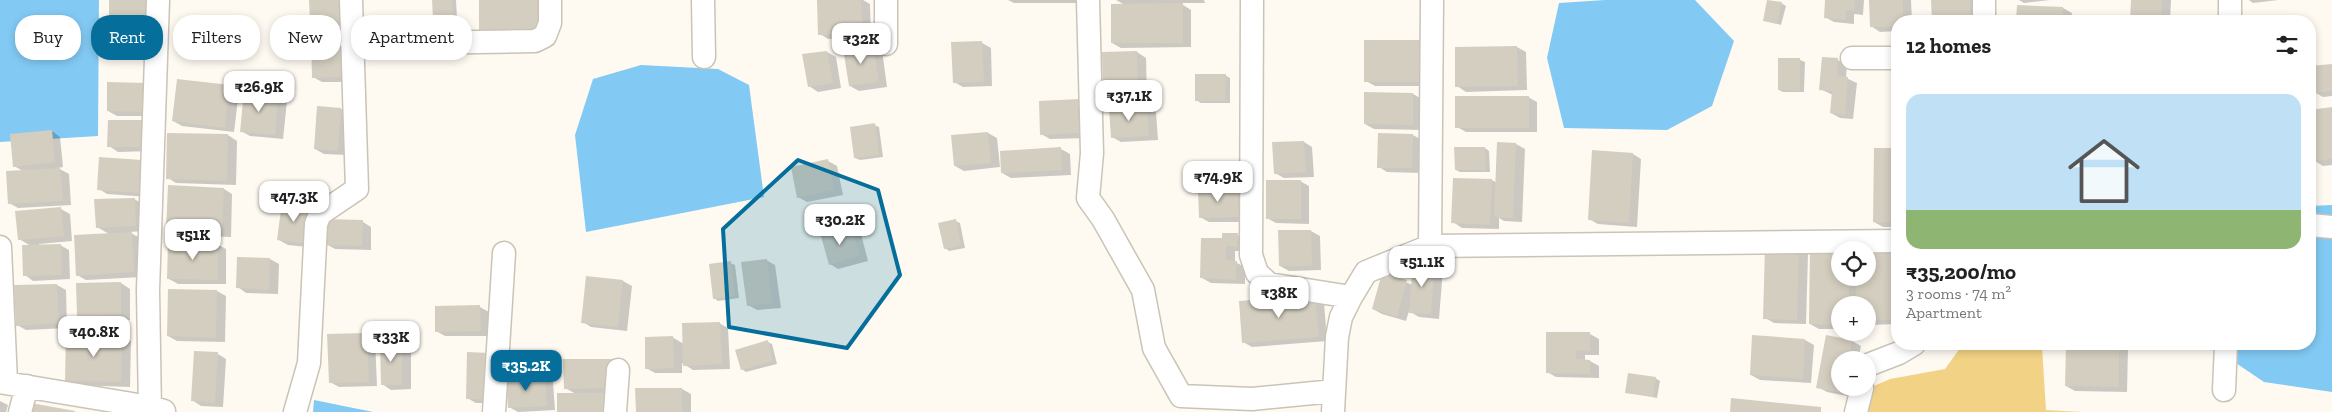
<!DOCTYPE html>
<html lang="en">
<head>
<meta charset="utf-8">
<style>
  body { margin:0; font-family:"Zilla Slab",serif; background:#f6f6f6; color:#222; height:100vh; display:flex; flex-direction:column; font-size:19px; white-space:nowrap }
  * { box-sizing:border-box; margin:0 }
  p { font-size:16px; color:#767676 }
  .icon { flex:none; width:28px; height:28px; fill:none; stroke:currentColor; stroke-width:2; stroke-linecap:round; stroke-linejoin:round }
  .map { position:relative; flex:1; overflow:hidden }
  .details { position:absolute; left:1891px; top:15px; width:425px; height:335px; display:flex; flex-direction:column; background:#fff; border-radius:20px; box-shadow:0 2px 8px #0003 }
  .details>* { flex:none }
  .top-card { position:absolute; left:15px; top:15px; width:475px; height:45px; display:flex; gap:10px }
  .buttons { position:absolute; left:1831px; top:241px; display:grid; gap:10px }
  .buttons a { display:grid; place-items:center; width:45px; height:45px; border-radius:50%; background:#fff; box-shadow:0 2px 8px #0003; font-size:25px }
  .price { position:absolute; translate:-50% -42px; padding:0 11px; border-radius:10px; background:#fff; color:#222; font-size:16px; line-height:32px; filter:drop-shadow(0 1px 2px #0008) }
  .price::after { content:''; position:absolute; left:50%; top:30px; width:15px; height:11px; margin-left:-8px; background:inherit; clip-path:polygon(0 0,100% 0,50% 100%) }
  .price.active { background:#056e9b; color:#fff }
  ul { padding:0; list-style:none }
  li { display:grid; align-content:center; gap:10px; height:265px; padding:0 15px }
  li span { display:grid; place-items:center; height:155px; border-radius:15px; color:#555 }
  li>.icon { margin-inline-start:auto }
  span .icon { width:90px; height:90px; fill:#fffc; stroke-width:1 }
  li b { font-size:21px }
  h2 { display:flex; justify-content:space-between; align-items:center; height:60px; padding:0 15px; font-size:21px }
  .pill { padding:0 18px; border-radius:20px; background:#fff; box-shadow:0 2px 8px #0003; font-size:18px; line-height:45px }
  .pill.active { background:#056e9b; color:#fff }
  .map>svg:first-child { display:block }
</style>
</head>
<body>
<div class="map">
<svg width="2332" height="412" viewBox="0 0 2332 412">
  <rect width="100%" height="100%" fill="#fefaf2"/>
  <!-- green -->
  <path fill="#f2d284" d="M1963 344H2032L2042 346 2046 410 2083 412H1868L1874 386 1890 379 1945 369Z"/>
  <!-- water -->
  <path fill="#82caf4" d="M0 0H99L98 136 0 142Z
    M1605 0H1695L1734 41 1712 106 1667 130 1564 128 1547 58 1559 3Z
    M641 65 718 69 749 85 764 197 586 232 575 135 593 79Z
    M2332 205V392L2264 382 2227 357V344H2310V206Z
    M314 400 373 412H313Z"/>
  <!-- shadow -->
  <path fill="#0003" d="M111 0 159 31 119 30 110 25Z
    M311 0 356 25 320 26 311 21Z
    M434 0H456L457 18 439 19 435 17Z
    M827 0H863L870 4 871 37 828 39 820 34Z
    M1008 0H1083V3H1014Z
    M1116 0H1204L1205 3H1180L1191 10V47L1121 48 1112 43 1125 5Z
    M1827 0H1864L1863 15 1854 14V24L1834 22 1825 17Z
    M1870 0H1911L1912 21H1898V31L1880 32 1871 26Z
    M1932 0H1978L1979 21H1933Z
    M2019 0H2050L2024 3Z
    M2132 0H2171L2170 21H2131Z
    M2249 0H2278L2253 3Z
    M1781 3 1786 6 1781 25 1764 20Z
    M2018 6 2063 8 2072 13V21H2018Z
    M312 37 340 38 349 43 350 82H322L313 77Z
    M1420 42 1428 47 1429 86H1375L1366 81Z
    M982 43 991 48 992 86 963 87 954 82Z
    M873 44 882 50 887 87 859 91 850 86Z
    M1517 47 1526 52 1527 90 1466 92 1457 86Z
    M827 52 836 57 841 88 818 92 809 86Z
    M1137 52 1146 58 1147 99H1113L1104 94Z
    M1779 60H1800L1805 62 1804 92H1783L1779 90Z
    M1838 60 1847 65 1846 78 1857 83 1853 119 1840 118 1831 113 1833 95 1820 89Z
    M2332 65V96L2323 97 2314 92Z
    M1225 75 1230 78V103H1201L1196 100Z
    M108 84 155 116H117L108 111Z
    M230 86 239 91 234 132 182 126 173 121Z
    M245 92 278 95 287 101 283 139 250 136 241 131Z
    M1366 93 1413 94 1422 99V130L1374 129 1365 124Z
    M1528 97 1537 102V132H1466L1457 127Z
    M1079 101 1088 106 1089 138 1050 139 1041 134Z
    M1147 106 1156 112 1158 140 1121 142 1112 137 1110 109Z
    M318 107 341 109 350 114 347 155 324 154 315 149Z
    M2332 108V165L2323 166 2315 161 2310 130V111Z
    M109 121 152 151 118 152 109 146Z
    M874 125 879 127 883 157 860 160 855 158Z
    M52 131 60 137 63 167 58 168 69 174 71 205 18 208 9 203 23 171 14 166Z
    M988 133 997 138 1000 167 964 171 955 166Z
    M228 135 237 141 236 185 176 183 168 178Z
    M1413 135 1422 140 1421 173 1387 172 1379 167Z
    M1304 142 1312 147 1314 177 1284 178 1275 173Z
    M1516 144 1525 149 1522 222 1504 221 1499 218V229L1462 228 1453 222 1492 180 1497 183Z
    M1485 148 1489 151 1490 172H1460L1456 170Z
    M1061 149 1070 154 1071 175 1011 178 1002 173Z
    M1894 150 1898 151V227H1883L1874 222Z
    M1633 154 1641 159 1637 227 1598 224 1589 219Z
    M142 161 149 197 107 194 99 189Z
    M828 161 837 166 843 195 807 202 798 197Z
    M1300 181 1309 186V224L1276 223 1267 218Z
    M224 189 232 194 231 237 176 235 167 230Z
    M1238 190 1247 195 1248 222H1209L1200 217 1199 191Z
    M134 199 143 204 144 231 129 232 140 238 142 277 86 280 77 275 109 234 97 227Z
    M283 203 316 248 288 245 279 240Z
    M61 209 70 214 72 241 39 244V246L60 245 69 250 70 279 33 281 25 275 31 246 19 239Z
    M955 221 960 223 965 248 949 251 945 248Z
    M363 222 371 227V250L335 249 326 244Z
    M852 229 861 234 868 261 838 269 830 264Z
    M1311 231 1320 236 1321 270 1289 271 1280 266Z
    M1237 235 1246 240V251H1235V262L1245 267V284L1211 283 1202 278 1223 240Z
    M217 244 226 249V284H178L169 279Z
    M1799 249 1808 254 1806 324 1774 323 1765 318Z
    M1840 250V278H1868V250H1898V324L1868 325V305H1840V329H1819L1810 324Z
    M270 259 279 264 278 294 246 293 238 287Z
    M766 260 775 265 781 308 757 310 748 305Z
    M730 263 735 265 739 298 718 301 714 298Z
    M1434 264 1443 269 1439 319 1419 317 1409 311 1406 321 1382 314 1373 309 1383 274 1413 285Z
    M587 277 623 281 632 286 627 331 591 327 583 322Z
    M121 283 130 289V320H87L78 315Z
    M57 285 66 290 67 328 26 330 17 325Z
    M169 290 217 291 226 296 225 342 177 341 168 336Z
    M1324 302 1327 341 1252 347 1243 342 1240 303Z
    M480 307 489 312V336H445L436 331Z
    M719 323 728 328 730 369 693 370 682 363V373H655L646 368 672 337 684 344Z
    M367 334 375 339 377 386 339 387 330 382Z
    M1590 334 1599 339V355H1585V361H1590L1599 366V378L1556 377 1547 372Z
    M122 336 131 341 130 387 75 385 66 380Z
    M1805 340 1814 345 1811 383 1760 380 1751 375Z
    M1852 341 1861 346 1858 360H1840V388H1854L1852 397 1827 392 1818 387Z
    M767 342 772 344 777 364 746 372 742 369Z
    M382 343H402L411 348V389L391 390 382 384Z
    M2067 344H2119L2128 349 2127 392 2075 391 2066 386Z
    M468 353 496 403H476L467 398Z
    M218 354 226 359 223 407 201 406 192 400Z
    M614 360 622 412H558L576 394 565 388Z
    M545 376 553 382 555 410 518 412 509 407Z
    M1655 378 1660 381 1657 398 1626 392Z
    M682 389 691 394V412H637Z
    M0 401 8 405 6 412H0Z"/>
  <!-- building -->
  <path fill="#d4cec0" d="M109 0H151V27L109 26Z
    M309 0H347L348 20 310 22Z
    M432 0H452L453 16 433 18Z
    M479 0H539V30H479Z
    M817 0H861L863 33 818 35Z
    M1767 0 1782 2 1777 24 1763 21Z
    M1825 0H1855L1854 11 1846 10 1845 20 1824 18Z
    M1869 0H1903V21H1898V27H1870Z
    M1931 0H1970V21H1932Z
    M2131 0H2162L2161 21H2130Z
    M1183 3V43H1111V4Z
    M2017 5 2063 7V21H2016Z
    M311 36H340L341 77 312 78Z
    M1364 40H1420V82H1364Z
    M982 41 984 82 953 83 951 42Z
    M873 43 879 82 849 86 843 48Z
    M1517 46 1518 86 1455 87V47Z
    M827 51 833 83 808 87 802 54Z
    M1137 51 1138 94 1103 95 1102 52Z
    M1822 57 1838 58 1837 76 1848 77 1845 115 1830 113 1832 91 1819 90Z
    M1778 58H1800V91L1778 90Z
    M2332 64V91L2313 93 2310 66Z
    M1195 74H1226L1225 101H1195Z
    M177 79 230 85 225 128 172 121Z
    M107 82 147 83V112L107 111Z
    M244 91 278 94 275 135 240 132Z
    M1364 92 1413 93V125L1364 124Z
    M1455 96H1529V128H1455Z
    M1079 99 1081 133 1040 135 1039 101Z
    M1147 105 1149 136 1111 138 1109 108Z
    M317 106 341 108 338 151 314 149Z
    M2332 107V159L2313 161 2310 139V110Z
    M108 120H143V147H107Z
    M875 123 879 155 854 158 850 127Z
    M52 130 55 162 13 167 10 134Z
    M988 132 991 163 954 166 951 135Z
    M167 133 228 134 227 181 166 179Z
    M1378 133 1413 134 1412 168H1377Z
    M1304 141 1306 172 1274 174 1272 142Z
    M1497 142 1516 143 1513 218 1494 217Z
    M1061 147 1062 170 1001 173 1000 151Z
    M1454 147H1485L1486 170H1455Z
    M1874 148H1895L1894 223 1873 222Z
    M1592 150 1633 153 1629 223 1588 220Z
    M99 157 142 160 140 193 97 190Z
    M828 159 834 190 797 198 791 167Z
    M60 168 63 201 8 204 6 171Z
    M1453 178 1492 179 1490 225 1451 223Z
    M1266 180H1301V219H1266Z
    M168 185 224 188 222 233 166 231Z
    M1238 189 1239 217 1199 218 1198 190Z
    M135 198 136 226 96 228 94 199Z
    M282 202 312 206 307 244 277 240Z
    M61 207 64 236 18 240 15 211Z
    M325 219 363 220 362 246 325 245Z
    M956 219 961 246 944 249 938 223Z
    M852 228 860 256 829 265 821 236Z
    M1278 230H1311L1312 266H1279Z
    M132 232 134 272 76 276 74 235Z
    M1222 233H1238L1237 247 1226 246V260L1237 261 1236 280 1200 278 1201 238H1222Z
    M168 242H218V280L167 279Z
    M61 244 62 275 23 276 22 245Z
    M1765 246 1799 247 1797 320 1763 319Z
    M1810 246 1840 250V278H1849V305H1840V325L1809 324Z
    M1895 247 1897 320H1868V305H1856V278H1868V250Z
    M237 257 270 258 269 290 236 288Z
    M767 259 772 303 747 306 741 262Z
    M731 261 735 296 713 299 709 264Z
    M1413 261 1435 263 1431 314 1409 313Z
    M1382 273 1407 280 1397 317 1372 309Z
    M586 276 623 280 618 327 581 323Z
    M121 282V315L77 316 76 283Z
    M57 284 59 323 16 326 14 285Z
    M168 289 217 290 216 338 167 336Z
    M1315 295 1319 337 1242 343 1239 301Z
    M480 305 481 331 435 332V306Z
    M720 322 722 364 683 366 682 323Z
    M1546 332H1590V351L1576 350V359L1590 360V374L1546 373Z
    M367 333 369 382 329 383 327 334Z
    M66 334 122 335 121 382 65 381Z
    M1752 335 1805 339 1803 379 1750 375Z
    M1826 335 1852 340 1849 360H1840V388H1844L1843 393 1816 388Z
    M673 336 674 368 645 369V337Z
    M768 340 773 361 741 370 735 350Z
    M380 342H402V385H381Z
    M2066 344H2119V387L2065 386Z
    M194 351 218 352 215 403 191 401Z
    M467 352 489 353 487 399H466Z
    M563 359H615V388L564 389Z
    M1628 373 1656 377 1653 397 1625 393Z
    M545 375 547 406 508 408 506 377Z
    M635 388H682V412H636Z
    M557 393H613V412H557Z
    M1731 398 1821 407V412H1730Z
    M31 403 75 411V412H30Z"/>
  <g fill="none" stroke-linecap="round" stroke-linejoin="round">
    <defs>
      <path id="street" d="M703 0 704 57
        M1088 0 1092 153 1088 198 1103 219 1143 290 1154 348 1181 396 1252 399 1334 391
        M1252 0 1251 255 1257 273 1269 284 1351 297
        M2230 0V21
        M1984 21V0
        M352 44 535 41 545 36 550 23V0
        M886 44V0
        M1852 58H1898
        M2310 225 2332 227
        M1430 246 1898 241
        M0 247 6 382
        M1868 365 1899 353 1914 344
        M0 382 150 407 164 411
        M2224 390 2226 344
        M20 412 27 386
        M150 412 148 290 158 0
        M295 412 309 363 316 224 320 214 357 189 351 0
        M494 412 504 253
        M615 412 618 370
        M1333 412 1337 337 1341 317 1351 297 1366 272 1430 246 1432 0
        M1856 412 1862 388"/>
    </defs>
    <!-- street casing -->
    <use href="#street" stroke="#cac4b6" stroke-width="25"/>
    <!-- street -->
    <use href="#street" stroke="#fff" stroke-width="22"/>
  </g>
  <!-- marked area -->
  <path fill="#056e9b" fill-opacity="0.2" stroke="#056e9b" stroke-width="4" stroke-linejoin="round" d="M798 160 878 190 900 275 847 348 729 327 723 229Z"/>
</svg>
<div class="buttons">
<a><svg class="icon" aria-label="locate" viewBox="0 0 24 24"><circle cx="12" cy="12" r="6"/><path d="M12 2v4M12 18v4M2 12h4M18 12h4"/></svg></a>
<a>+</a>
<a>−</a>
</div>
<b class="price" style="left:861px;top:65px">₹32K</b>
<b class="price" style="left:259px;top:113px">₹26.9K</b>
<b class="price" style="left:1129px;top:122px">₹37.1K</b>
<b class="price" style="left:1218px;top:203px">₹74.9K</b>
<b class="price" style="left:294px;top:223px">₹47.3K</b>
<b class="price" style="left:840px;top:246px">₹30.2K</b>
<b class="price" style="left:193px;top:261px">₹51K</b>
<b class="price" style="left:1422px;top:288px">₹51.1K</b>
<b class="price" style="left:1279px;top:319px">₹38K</b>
<b class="price" style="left:94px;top:358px">₹40.8K</b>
<b class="price" style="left:391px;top:363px">₹33K</b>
<b class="price active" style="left:526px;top:392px">₹35.2K</b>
<div class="top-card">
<a class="pill">Buy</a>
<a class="pill active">Rent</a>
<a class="pill">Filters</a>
<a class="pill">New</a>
<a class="pill">Apartment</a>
</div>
<section class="details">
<h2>12 homes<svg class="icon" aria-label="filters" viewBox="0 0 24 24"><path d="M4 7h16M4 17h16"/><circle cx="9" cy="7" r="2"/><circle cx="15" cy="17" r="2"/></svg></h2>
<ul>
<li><span style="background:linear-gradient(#bfe0f5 75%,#8fb573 0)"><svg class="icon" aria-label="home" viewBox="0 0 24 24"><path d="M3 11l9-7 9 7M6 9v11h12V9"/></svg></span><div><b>₹35,200/mo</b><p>3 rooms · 74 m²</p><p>Apartment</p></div></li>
</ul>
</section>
</div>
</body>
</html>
